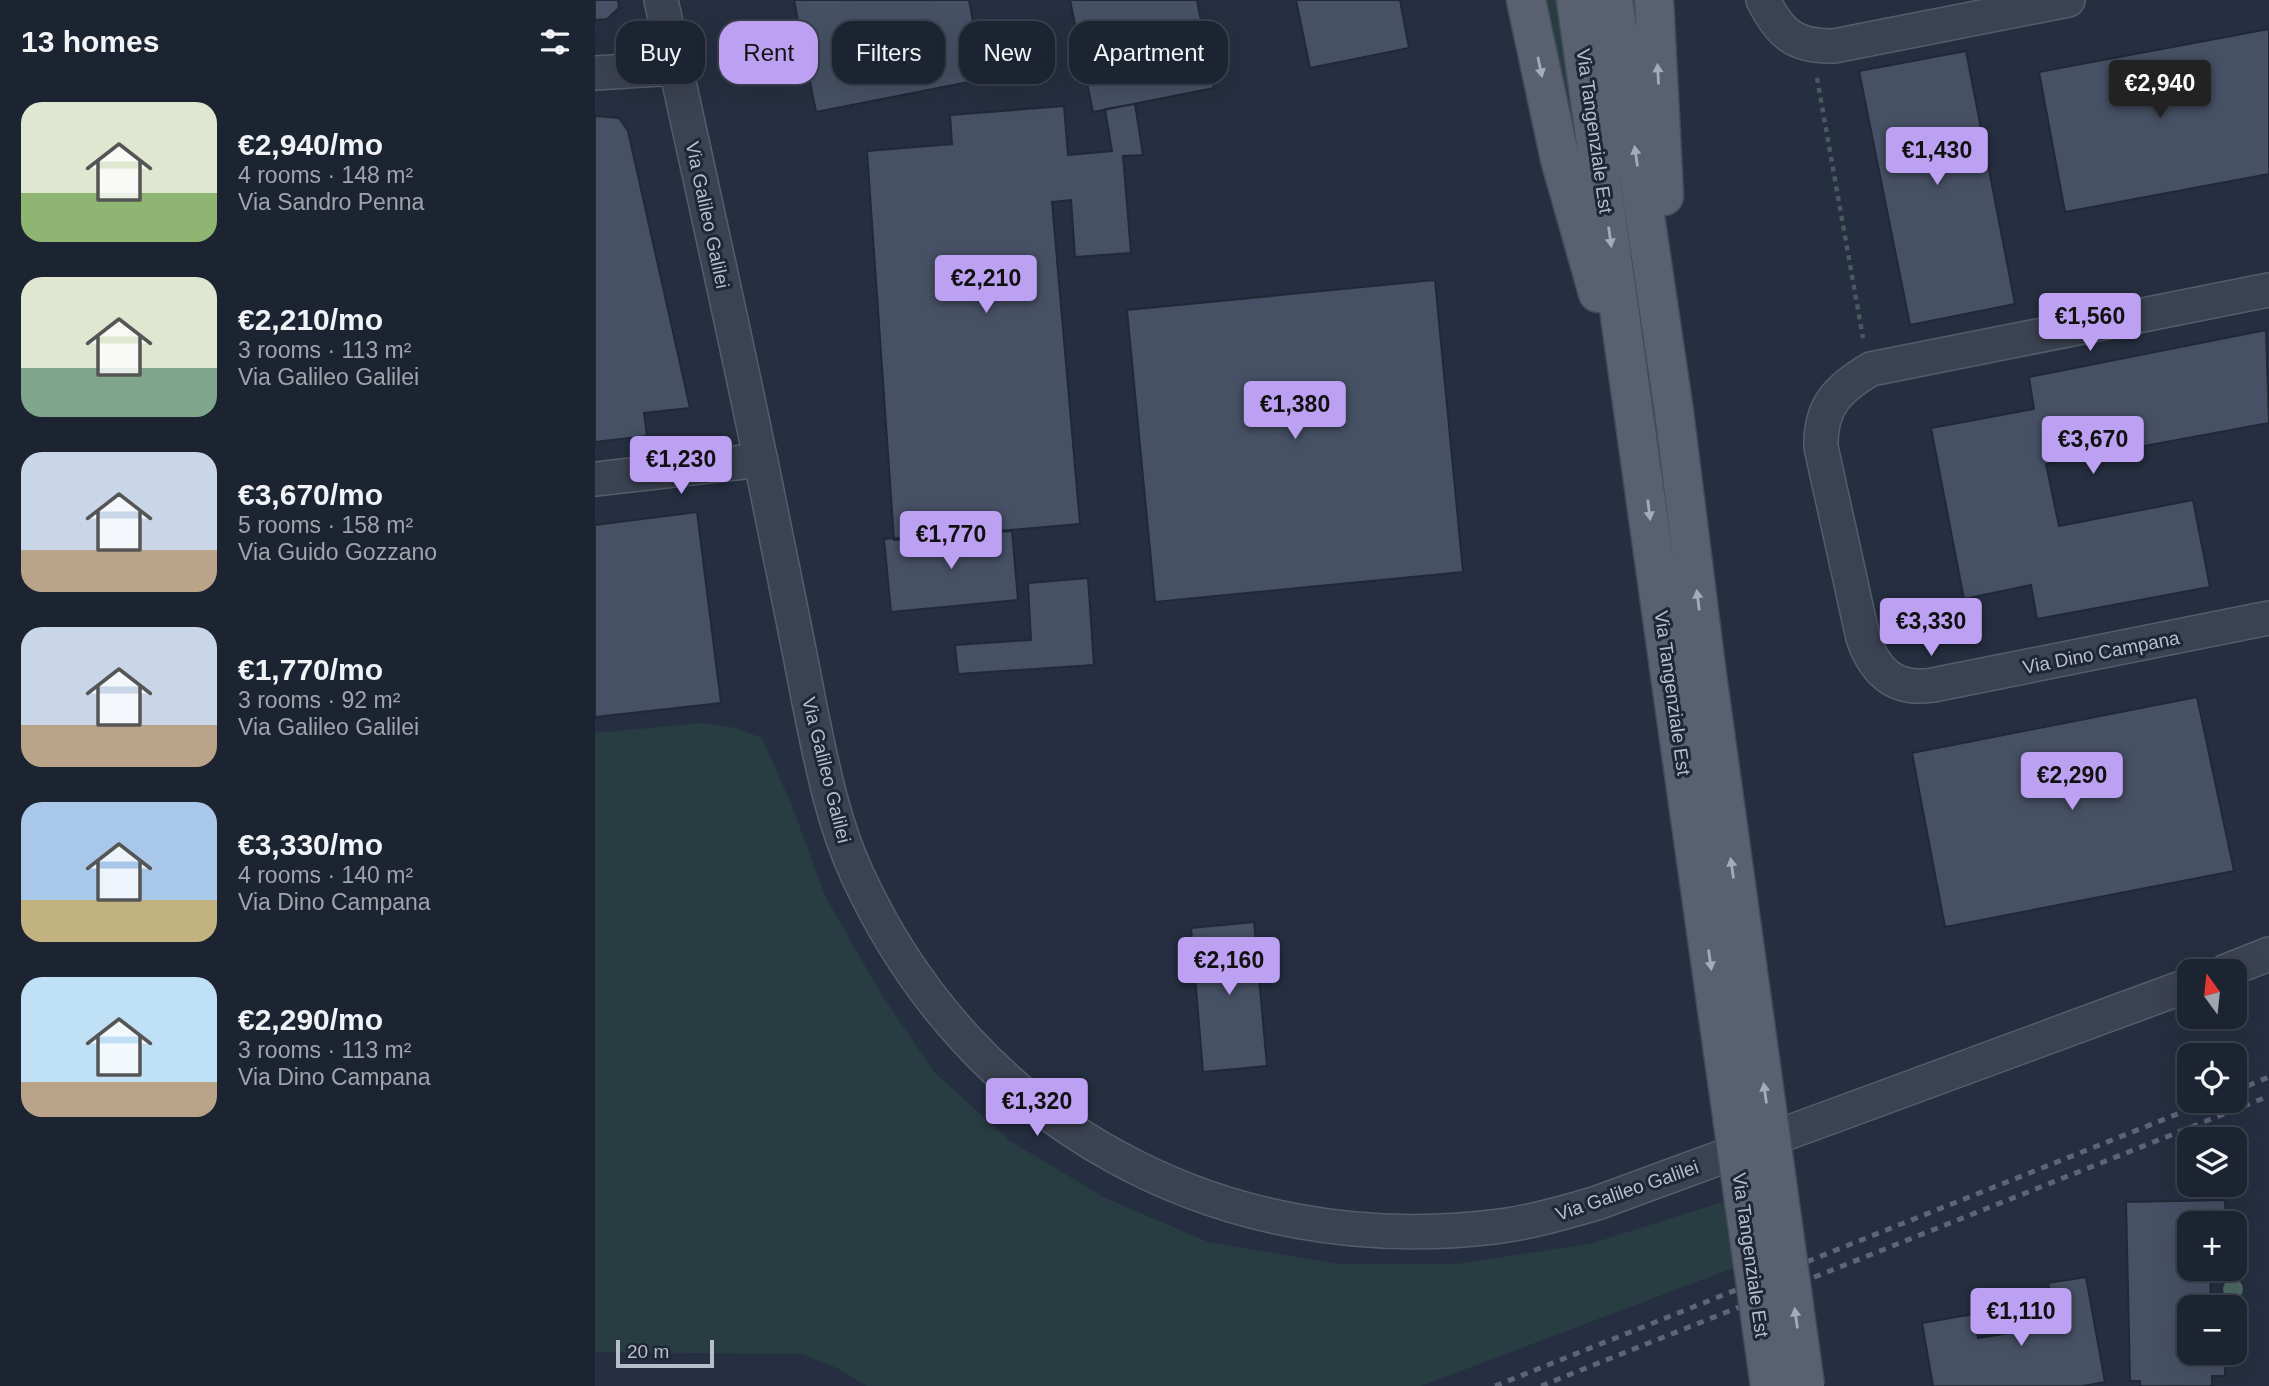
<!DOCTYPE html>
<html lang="en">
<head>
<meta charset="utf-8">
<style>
  body { margin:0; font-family:Helvetica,sans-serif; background:#292f3d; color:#f1f3f6; height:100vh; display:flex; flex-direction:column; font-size:26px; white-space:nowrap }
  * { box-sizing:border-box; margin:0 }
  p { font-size:23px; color:#a0a4ab }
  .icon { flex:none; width:38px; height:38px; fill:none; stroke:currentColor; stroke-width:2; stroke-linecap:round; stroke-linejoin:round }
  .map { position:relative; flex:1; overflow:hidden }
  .panel { display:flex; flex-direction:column; background:#1c2331; width:595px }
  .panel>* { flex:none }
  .hud { position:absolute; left:21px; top:21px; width:665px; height:63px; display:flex; gap:14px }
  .needle { width:46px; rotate:345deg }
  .fabs { position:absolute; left:1582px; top:959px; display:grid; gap:14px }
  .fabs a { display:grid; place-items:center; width:70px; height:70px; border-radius:14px; background:#1c2331; box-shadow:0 7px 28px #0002,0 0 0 2px #3a404d; font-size:35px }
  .scale { position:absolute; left:21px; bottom:18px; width:98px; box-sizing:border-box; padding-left:7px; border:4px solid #b7bdcb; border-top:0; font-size:19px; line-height:24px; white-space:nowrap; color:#b7bdcb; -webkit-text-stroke:5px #1f2736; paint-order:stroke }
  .price { position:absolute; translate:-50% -60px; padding:0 16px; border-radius:7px; background:#bca0f2; color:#111; font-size:23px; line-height:46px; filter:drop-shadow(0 2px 4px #0008) }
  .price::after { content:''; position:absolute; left:50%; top:42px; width:21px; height:16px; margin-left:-10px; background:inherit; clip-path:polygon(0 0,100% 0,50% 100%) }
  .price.active { background:#222; color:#fff }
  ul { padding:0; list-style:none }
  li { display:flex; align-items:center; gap:21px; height:175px; padding:0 21px }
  li span { display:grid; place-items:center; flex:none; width:196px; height:140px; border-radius:21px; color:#555 }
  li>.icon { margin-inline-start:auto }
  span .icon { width:84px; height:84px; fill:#fffc; stroke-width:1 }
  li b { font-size:30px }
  h2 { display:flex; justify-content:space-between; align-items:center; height:84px; padding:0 21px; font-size:30px }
  .pill { padding:0 24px; border-radius:21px; background:#1c2331; box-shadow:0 7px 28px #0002,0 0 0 2px #3a404d; font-size:24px; line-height:63px }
  .pill.active { background:#bca0f2; color:#111 }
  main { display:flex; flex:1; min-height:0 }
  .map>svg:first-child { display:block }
</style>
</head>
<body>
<main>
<section class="panel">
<h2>13 homes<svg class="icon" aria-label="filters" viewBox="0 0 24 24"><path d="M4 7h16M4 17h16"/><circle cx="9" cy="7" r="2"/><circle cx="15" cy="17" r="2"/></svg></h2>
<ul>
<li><span style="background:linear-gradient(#dfe7d0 65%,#8fb573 0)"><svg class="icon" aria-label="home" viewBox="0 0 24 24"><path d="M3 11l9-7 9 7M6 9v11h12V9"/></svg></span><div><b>€2,940/mo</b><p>4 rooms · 148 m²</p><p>Via Sandro Penna</p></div></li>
<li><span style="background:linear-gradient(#dfe7d0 65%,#7fa58c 0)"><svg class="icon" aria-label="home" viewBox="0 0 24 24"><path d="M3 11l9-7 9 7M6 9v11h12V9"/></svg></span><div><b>€2,210/mo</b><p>3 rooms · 113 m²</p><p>Via Galileo Galilei</p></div></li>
<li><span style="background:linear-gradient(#c9d6e8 70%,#b9a48a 0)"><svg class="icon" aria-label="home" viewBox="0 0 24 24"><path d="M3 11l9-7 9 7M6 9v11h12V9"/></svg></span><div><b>€3,670/mo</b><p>5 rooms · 158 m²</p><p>Via Guido Gozzano</p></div></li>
<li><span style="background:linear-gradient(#c9d6e8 70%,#b9a48a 0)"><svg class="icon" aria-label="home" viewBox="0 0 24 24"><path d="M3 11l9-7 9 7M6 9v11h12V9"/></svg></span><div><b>€1,770/mo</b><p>3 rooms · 92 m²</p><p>Via Galileo Galilei</p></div></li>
<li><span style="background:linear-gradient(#a9c7e8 70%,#c2b280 0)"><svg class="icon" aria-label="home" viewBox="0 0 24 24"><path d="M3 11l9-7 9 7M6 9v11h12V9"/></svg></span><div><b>€3,330/mo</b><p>4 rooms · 140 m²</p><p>Via Dino Campana</p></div></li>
<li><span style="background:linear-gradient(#bfe0f5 75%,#b9a48a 0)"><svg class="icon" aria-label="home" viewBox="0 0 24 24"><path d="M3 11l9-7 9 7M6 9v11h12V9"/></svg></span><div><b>€2,290/mo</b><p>3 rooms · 113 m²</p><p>Via Dino Campana</p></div></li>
</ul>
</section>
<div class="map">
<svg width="1674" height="1386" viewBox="0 0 1674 1386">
  <rect width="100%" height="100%" fill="#262f41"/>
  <!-- green -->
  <path fill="#283d42" d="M943 0H963L984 159Z
    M109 723 140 728 167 738 197 806 230 896 286 994 339 1072 415 1141 510 1198 613 1242 743 1264H861L995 1244 1137 1199 1146 1265 826 1386H272L246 1370 208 1354 0 1352V733Z"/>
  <!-- building -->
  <path fill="#475165" stroke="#212938" stroke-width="2" d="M0 0H23L24 8 12 19 0 20Z
    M199 0H374L389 79 221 112Z
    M475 0H602L619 88 498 112Z
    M701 0H805L814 48 715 68Z
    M1674 29V174L1470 212 1444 72Z
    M1371 51 1420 304 1315 325 1264 71Z
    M540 104 548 155 528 156 536 253 480 257 476 200 457 202 485 524 299 540 272 151 357 144 355 115 469 106 473 155 517 151 510 109Z
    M0 116 24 118 33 131 95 408 49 413 52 436 0 442Z
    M840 280 868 572 560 602 532 310Z
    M1671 330 1674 423 1451 464 1464 526 1598 500 1615 587 1442 619 1436 585 1369 599 1336 428 1439 409 1434 377Z
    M102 512 126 703 0 717V525Z
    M417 531 423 600 296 612 289 539Z
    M493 578 499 665 363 674 360 645 436 640 433 583Z
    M1602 697 1639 871 1350 927 1317 753Z
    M659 922 672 1066 608 1072 596 928Z
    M1630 1200 1631 1222 1594 1223V1269H1615L1616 1307H1594V1353H1617L1618 1358H1630V1376H1617V1386H1545V1381H1535L1531 1202Z
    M1491 1277 1510 1382 1488 1386H1338L1327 1323 1379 1314 1383 1338 1461 1325 1453 1283Z"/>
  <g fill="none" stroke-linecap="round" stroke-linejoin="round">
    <defs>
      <path id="street" d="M66 0C104 175 144 350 179 526 191 585 203 643 214 702 226 760 237 820 262 874 377 1126 626 1259 898 1227 933 1223 968 1213 1002 1203L1594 985
        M1168 0C1185 34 1200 47 1239 46L1473 0
        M0 73 81 68
        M1674 290 1276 369C1242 389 1225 407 1226 447L1268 638C1280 672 1300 691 1338 685L1674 618
        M0 479 166 460
        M1631 971 1674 954"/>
      <path id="primary" d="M931 0 965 159 1003 293
        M981 0 1075 674
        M1018 0 1079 412 1111 668
        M1059 0 1069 196"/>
    </defs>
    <!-- street casing -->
    <use href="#street" stroke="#555d6b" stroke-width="36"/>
    <!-- primary casing -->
    <use href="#primary" stroke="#444b5a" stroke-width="41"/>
    <!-- path -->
    <path stroke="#475a5f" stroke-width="4.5" stroke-dasharray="5 5" stroke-linecap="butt" d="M1222 78 1268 338"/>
    <!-- street -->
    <use href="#street" stroke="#3b4251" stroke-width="33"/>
    <!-- primary -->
    <use href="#primary" stroke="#596171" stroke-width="38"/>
    <!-- rail -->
    <path stroke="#5d6578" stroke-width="5" stroke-dasharray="7 7" stroke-linecap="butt" d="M1640 1091 1674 1077
      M900 1386 1615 1101
      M946 1386 1674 1096"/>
    <defs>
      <path id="primary-bridge" d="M1111 668 1210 1386
        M1075 674 1175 1386"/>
    </defs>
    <!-- primary-bridge casing -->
    <use href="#primary-bridge" stroke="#444b5a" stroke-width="41" stroke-linecap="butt"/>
    <!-- primary-bridge -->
    <use href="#primary-bridge" stroke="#596171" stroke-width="38"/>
  </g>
  <!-- trees -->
  <circle fill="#4e6a62" cx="1638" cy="1289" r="10"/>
  <!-- one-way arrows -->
  <defs><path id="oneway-solid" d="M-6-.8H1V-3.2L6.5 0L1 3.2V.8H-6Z" transform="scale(1.75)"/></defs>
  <g fill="#a4abb9">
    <use href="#oneway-solid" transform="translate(945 67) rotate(78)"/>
    <use href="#oneway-solid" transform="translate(1063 74) rotate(-93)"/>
    <use href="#oneway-solid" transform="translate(1041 156) rotate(-98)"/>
    <use href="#oneway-solid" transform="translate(1015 237) rotate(82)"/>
    <use href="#oneway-solid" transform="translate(1054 510) rotate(83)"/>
    <use href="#oneway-solid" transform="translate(1103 600) rotate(-97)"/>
    <use href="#oneway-solid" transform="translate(1137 868) rotate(-98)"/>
    <use href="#oneway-solid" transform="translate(1115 960) rotate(82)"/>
    <use href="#oneway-solid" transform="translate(1170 1093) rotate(-98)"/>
    <use href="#oneway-solid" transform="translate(1201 1318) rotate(-98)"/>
  </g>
  <g text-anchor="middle" stroke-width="6" stroke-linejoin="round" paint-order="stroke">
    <!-- street labels -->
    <g font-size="19" fill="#b7bdcb" stroke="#1f2736">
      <text transform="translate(1000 131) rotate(82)" y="7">Via Tangenziale Est</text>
      <text transform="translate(113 215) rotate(78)" y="7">Via Galileo Galilei</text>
      <text transform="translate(1506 652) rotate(-11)" y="7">Via Dino Campana</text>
      <text transform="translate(1078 693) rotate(82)" y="7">Via Tangenziale Est</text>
      <text transform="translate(232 770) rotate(76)" y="7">Via Galileo Galilei</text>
      <text transform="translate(1032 1190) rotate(-19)" y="7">Via Galileo Galilei</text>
      <text transform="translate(1156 1255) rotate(82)" y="7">Via Tangenziale Est</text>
    </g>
  </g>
</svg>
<div class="fabs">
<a><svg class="needle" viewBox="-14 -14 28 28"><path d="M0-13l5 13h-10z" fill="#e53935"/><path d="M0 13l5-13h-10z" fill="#a0a4ab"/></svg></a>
<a><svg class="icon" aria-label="locate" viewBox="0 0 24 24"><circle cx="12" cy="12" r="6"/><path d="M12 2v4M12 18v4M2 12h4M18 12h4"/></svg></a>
<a><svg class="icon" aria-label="layers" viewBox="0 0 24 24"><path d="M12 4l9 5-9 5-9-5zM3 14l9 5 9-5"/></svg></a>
<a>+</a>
<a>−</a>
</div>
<div class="scale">20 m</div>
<b class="price active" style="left:1565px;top:120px">€2,940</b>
<b class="price" style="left:1342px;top:187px">€1,430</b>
<b class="price" style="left:391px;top:315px">€2,210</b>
<b class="price" style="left:1495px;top:353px">€1,560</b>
<b class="price" style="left:700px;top:441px">€1,380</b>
<b class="price" style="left:1498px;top:476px">€3,670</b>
<b class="price" style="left:86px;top:496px">€1,230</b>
<b class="price" style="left:356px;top:571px">€1,770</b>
<b class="price" style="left:1336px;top:658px">€3,330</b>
<b class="price" style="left:1477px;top:812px">€2,290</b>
<b class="price" style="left:634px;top:997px">€2,160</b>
<b class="price" style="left:442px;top:1138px">€1,320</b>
<b class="price" style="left:1426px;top:1348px">€1,110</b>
<div class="hud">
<a class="pill">Buy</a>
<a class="pill active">Rent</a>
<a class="pill">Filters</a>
<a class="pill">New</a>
<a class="pill">Apartment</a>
</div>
</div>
</main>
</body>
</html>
